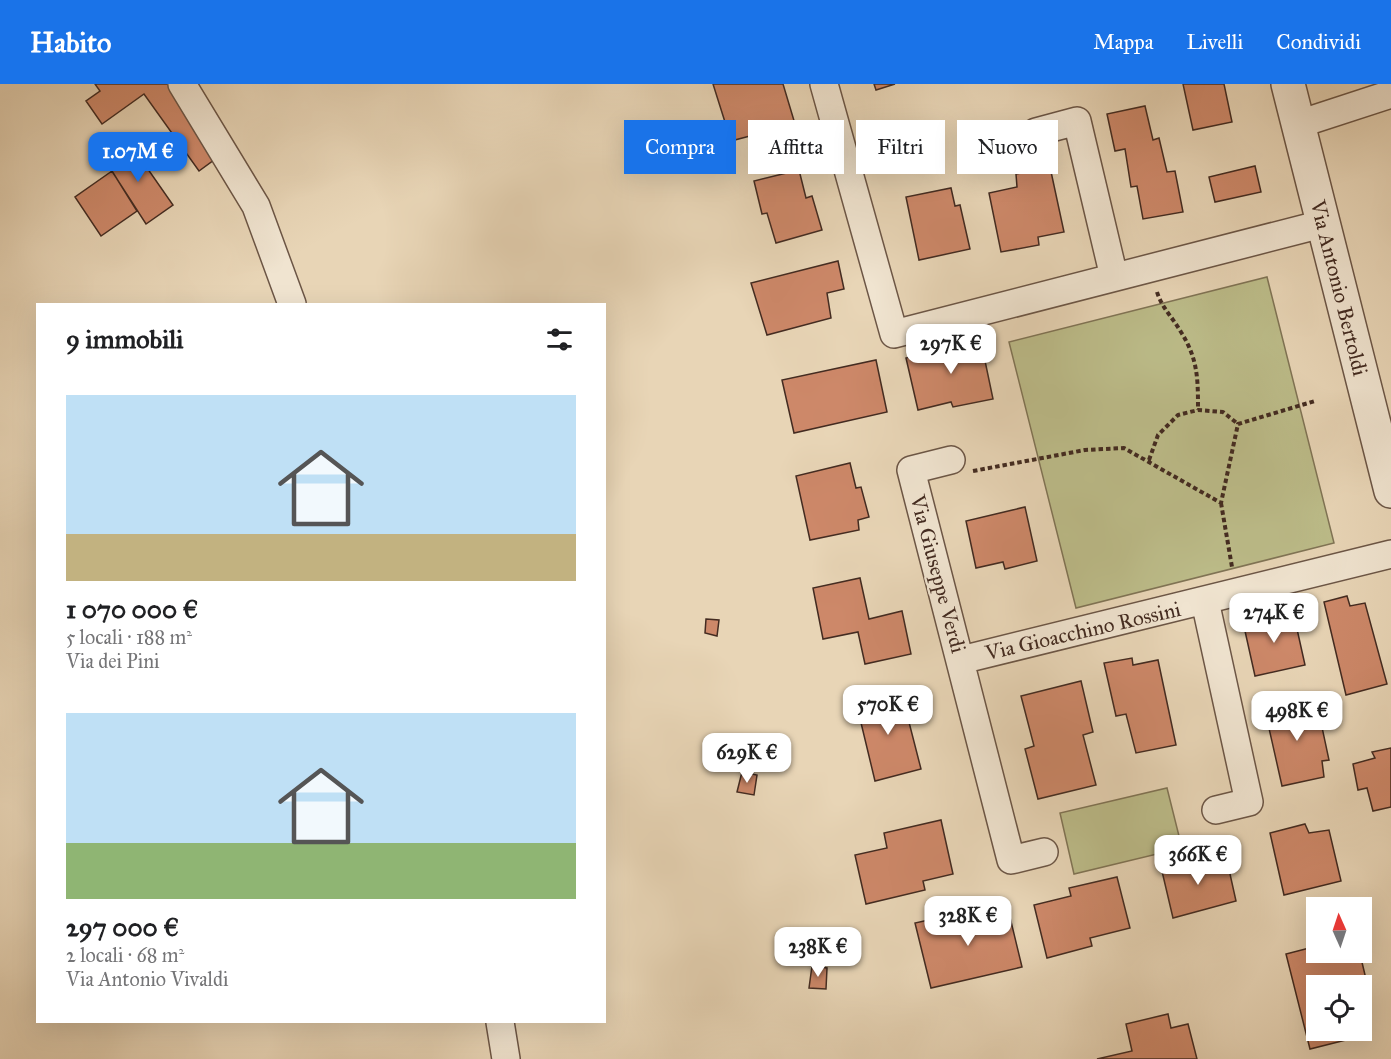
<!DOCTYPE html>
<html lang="it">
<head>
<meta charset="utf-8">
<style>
  body { margin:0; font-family:"IM FELL Great Primer",serif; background:#f6f6f6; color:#202124; height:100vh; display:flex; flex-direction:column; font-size:22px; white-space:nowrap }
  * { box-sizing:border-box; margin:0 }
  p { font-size:20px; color:#757577 }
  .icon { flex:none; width:33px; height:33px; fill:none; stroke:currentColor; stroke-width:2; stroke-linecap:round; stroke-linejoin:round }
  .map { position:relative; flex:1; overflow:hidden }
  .details { position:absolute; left:36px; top:219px; width:570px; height:720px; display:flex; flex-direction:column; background:#fff; border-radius:0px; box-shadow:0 6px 24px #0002 }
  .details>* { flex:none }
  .top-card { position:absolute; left:624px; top:36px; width:570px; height:54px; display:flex; gap:12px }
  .needle { width:39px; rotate:357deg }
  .controls { position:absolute; left:1306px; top:813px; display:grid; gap:12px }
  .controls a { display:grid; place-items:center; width:66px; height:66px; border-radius:0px; background:#fff; box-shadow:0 6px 24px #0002; font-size:30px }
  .price { position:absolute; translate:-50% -51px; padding:0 14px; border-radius:12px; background:#fff; color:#222; font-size:20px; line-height:39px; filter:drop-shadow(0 2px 3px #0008) }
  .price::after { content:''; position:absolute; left:50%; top:36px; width:18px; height:14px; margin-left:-9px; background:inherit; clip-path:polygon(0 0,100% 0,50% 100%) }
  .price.selected { background:#1a73e8; color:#fff }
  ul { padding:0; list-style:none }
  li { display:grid; align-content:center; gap:12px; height:318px; padding:0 30px }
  li span { display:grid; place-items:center; height:186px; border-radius:0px; color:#555 }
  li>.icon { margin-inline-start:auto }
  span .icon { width:108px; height:108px; fill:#fffc; stroke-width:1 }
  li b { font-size:26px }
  h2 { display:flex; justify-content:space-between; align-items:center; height:72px; padding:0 30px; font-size:26px }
  .chip { padding:0 21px; border-radius:0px; background:#fff; box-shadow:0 6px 24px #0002; font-size:21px; line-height:54px }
  .chip.selected { background:#1a73e8; color:#fff }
  header { display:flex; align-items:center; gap:36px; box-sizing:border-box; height:84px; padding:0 30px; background:#1a73e8; color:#fff }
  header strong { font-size:28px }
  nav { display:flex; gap:33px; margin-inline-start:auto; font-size:21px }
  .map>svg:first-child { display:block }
</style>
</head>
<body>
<header>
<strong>Habito</strong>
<nav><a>Mappa</a><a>Livelli</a><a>Condividi</a></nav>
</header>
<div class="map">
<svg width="1391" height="975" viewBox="0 0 1391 975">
  <rect width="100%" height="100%" fill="#e8d5b6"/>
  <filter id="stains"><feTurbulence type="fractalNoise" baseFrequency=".00333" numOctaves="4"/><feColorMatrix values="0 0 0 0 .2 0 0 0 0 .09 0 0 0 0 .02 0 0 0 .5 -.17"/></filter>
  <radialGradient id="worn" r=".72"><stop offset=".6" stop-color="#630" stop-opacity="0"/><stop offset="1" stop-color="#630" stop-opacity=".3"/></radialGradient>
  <!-- green -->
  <path fill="#bcbc89" stroke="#807455" stroke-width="1.5" d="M1267 193 1334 459 1076 524 1009 258Z
    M1167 704 1182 764 1074 790 1060 729Z"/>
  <!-- building -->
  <path fill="#cd8869" stroke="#432b21" stroke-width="1.5" d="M95 0H171L222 70 199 87 144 10 102 40 86 17 100 7Z
    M713 0H783L795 40 731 57Z
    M874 0H895L876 6Z
    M1183 0H1224L1232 38 1193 46Z
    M1145 22 1153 56 1159 54 1167 88 1175 87 1183 128 1143 135 1137 102 1131 103 1125 65 1115 67 1107 30Z
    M129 58 173 121 146 140 104 75Z
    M1255 82 1261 108 1215 118 1209 93Z
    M1050 83 1064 148 1038 153 1039 161 1001 168 989 109 1017 103 1016 90Z
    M799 86 806 114 812 112 822 146 776 159 767 129 762 130 754 97Z
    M112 87 137 127 101 152 75 113Z
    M951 104 955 122 960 121 970 165 919 176 906 113Z
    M838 177 844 205 827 209 831 234 767 251 751 199Z
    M980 253 993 315 953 323 951 318 918 326 906 274 936 267 935 261Z
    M876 276 887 328 794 349 782 296Z
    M850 379 856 404 861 403 869 433 858 436 859 446 810 456 796 392Z
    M1025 423 1037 477 1005 485 1003 478 976 484 966 437Z
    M860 494 869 535 902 527 911 570 865 580 858 548 823 555 813 504Z
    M1347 512 1350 522 1365 519 1387 600 1346 611 1324 518Z
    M1293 527 1305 581 1255 592 1243 538Z
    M706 535 719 536 717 552 705 549Z
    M1132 574 1133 581 1158 576 1176 661 1136 669 1126 630 1116 632 1104 579Z
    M1081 597 1093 648 1083 651 1096 701 1038 715 1025 665 1034 662 1021 612Z
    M901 607 921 685 875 697 856 618Z
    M1296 614 1301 632 1319 629 1329 676 1322 677 1324 693 1282 702 1264 622Z
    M1391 664V723L1373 727 1367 704 1358 706 1353 680 1375 674 1372 668Z
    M742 688 757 691 754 711 737 708Z
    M941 736 953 790 923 797 925 806 866 820 855 771 887 764 884 749Z
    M1305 740 1309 749 1329 746 1341 797 1284 811 1270 749Z
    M1226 772 1236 817 1173 834 1161 783 1189 776 1190 781Z
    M1117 793 1130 844 1090 854 1092 862 1047 874 1034 821 1071 812 1069 804Z
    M1008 825 1022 883 931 904 915 839 960 829 961 836Z
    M1317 862V868H1329L1331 877 1360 870 1371 916 1362 919V902H1317V946H1352L1354 954 1310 965 1286 870Z
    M812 882 827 884 826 905 809 904Z
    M1168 930 1171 944 1188 940 1197 975H1097L1132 967 1126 940Z"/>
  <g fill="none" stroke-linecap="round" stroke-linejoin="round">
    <defs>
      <path id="minor" d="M182 0 256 122 292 220
        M824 0 894 250 1322 140
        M1299 40 1391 10
        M1036 48 1077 37 1114 193
        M951 376 911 386 1011 776 1044 768
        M1205 517 1249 718 1216 726
        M961 576 1391 470
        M500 938 506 975"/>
      <path id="tertiary" d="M1288 0 1391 407"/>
    </defs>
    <!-- minor casing -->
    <use href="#minor" stroke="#6c5646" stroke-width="30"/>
    <!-- tertiary casing -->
    <use href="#tertiary" stroke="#6c5646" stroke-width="36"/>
    <!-- path -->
    <path stroke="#432b21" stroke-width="4" stroke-dasharray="4.5 3" stroke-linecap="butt" d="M1157 208C1162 224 1173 234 1181 248 1198 275 1198 295 1198 326
      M1149 376 1158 351 1178 331 1198 326 1223 328 1238 340
      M973 387 1085 366 1124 364 1221 419 1238 340 1315 317
      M1221 419 1232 483"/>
    <!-- minor -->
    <use href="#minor" stroke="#f0e4d0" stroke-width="27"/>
    <!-- tertiary -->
    <use href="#tertiary" stroke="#f0e4d0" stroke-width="33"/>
  </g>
  <g text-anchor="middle" stroke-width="4.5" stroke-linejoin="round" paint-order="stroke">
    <!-- street labels -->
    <g font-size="21" fill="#432b21" stroke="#f0e4d0">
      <text transform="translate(1339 204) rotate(76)" y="7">Via Antonio Bertoldi</text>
      <text transform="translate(938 490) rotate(75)" y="7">Via Giuseppe Verdi</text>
      <text transform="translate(1083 547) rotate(-13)" y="7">Via Gioacchino Rossini</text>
    </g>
  </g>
  <rect width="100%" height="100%" filter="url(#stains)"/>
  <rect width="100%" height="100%" fill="url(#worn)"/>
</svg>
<div class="controls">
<a><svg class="needle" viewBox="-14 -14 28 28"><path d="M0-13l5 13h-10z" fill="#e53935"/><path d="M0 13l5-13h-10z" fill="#757577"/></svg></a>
<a><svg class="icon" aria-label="locate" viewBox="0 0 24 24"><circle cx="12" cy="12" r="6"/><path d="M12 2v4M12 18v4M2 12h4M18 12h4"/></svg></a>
</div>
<b class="price selected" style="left:138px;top:99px">1.07M €</b>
<b class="price" style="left:951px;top:291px">297K €</b>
<b class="price" style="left:1274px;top:560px">274K €</b>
<b class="price" style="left:888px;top:652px">570K €</b>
<b class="price" style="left:1297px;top:658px">498K €</b>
<b class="price" style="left:747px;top:700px">629K €</b>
<b class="price" style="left:1198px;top:802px">366K €</b>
<b class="price" style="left:968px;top:863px">328K €</b>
<b class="price" style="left:818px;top:894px">238K €</b>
<div class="top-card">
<a class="chip selected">Compra</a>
<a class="chip">Affitta</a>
<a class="chip">Filtri</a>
<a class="chip">Nuovo</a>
</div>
<section class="details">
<h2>9 immobili<svg class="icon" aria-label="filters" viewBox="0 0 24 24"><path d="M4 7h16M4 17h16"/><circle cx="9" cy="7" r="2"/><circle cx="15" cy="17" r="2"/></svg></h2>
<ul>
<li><span style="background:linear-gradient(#bfe0f5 75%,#c2b280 0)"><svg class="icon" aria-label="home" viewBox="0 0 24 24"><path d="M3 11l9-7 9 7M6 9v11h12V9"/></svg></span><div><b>1 070 000 €</b><p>5 locali · 188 m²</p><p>Via dei Pini</p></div></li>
<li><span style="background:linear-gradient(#bfe0f5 70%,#8fb573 0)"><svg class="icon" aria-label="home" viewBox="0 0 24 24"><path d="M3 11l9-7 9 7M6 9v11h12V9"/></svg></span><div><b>297 000 €</b><p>2 locali · 68 m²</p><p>Via Antonio Vivaldi</p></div></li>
</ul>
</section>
</div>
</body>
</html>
